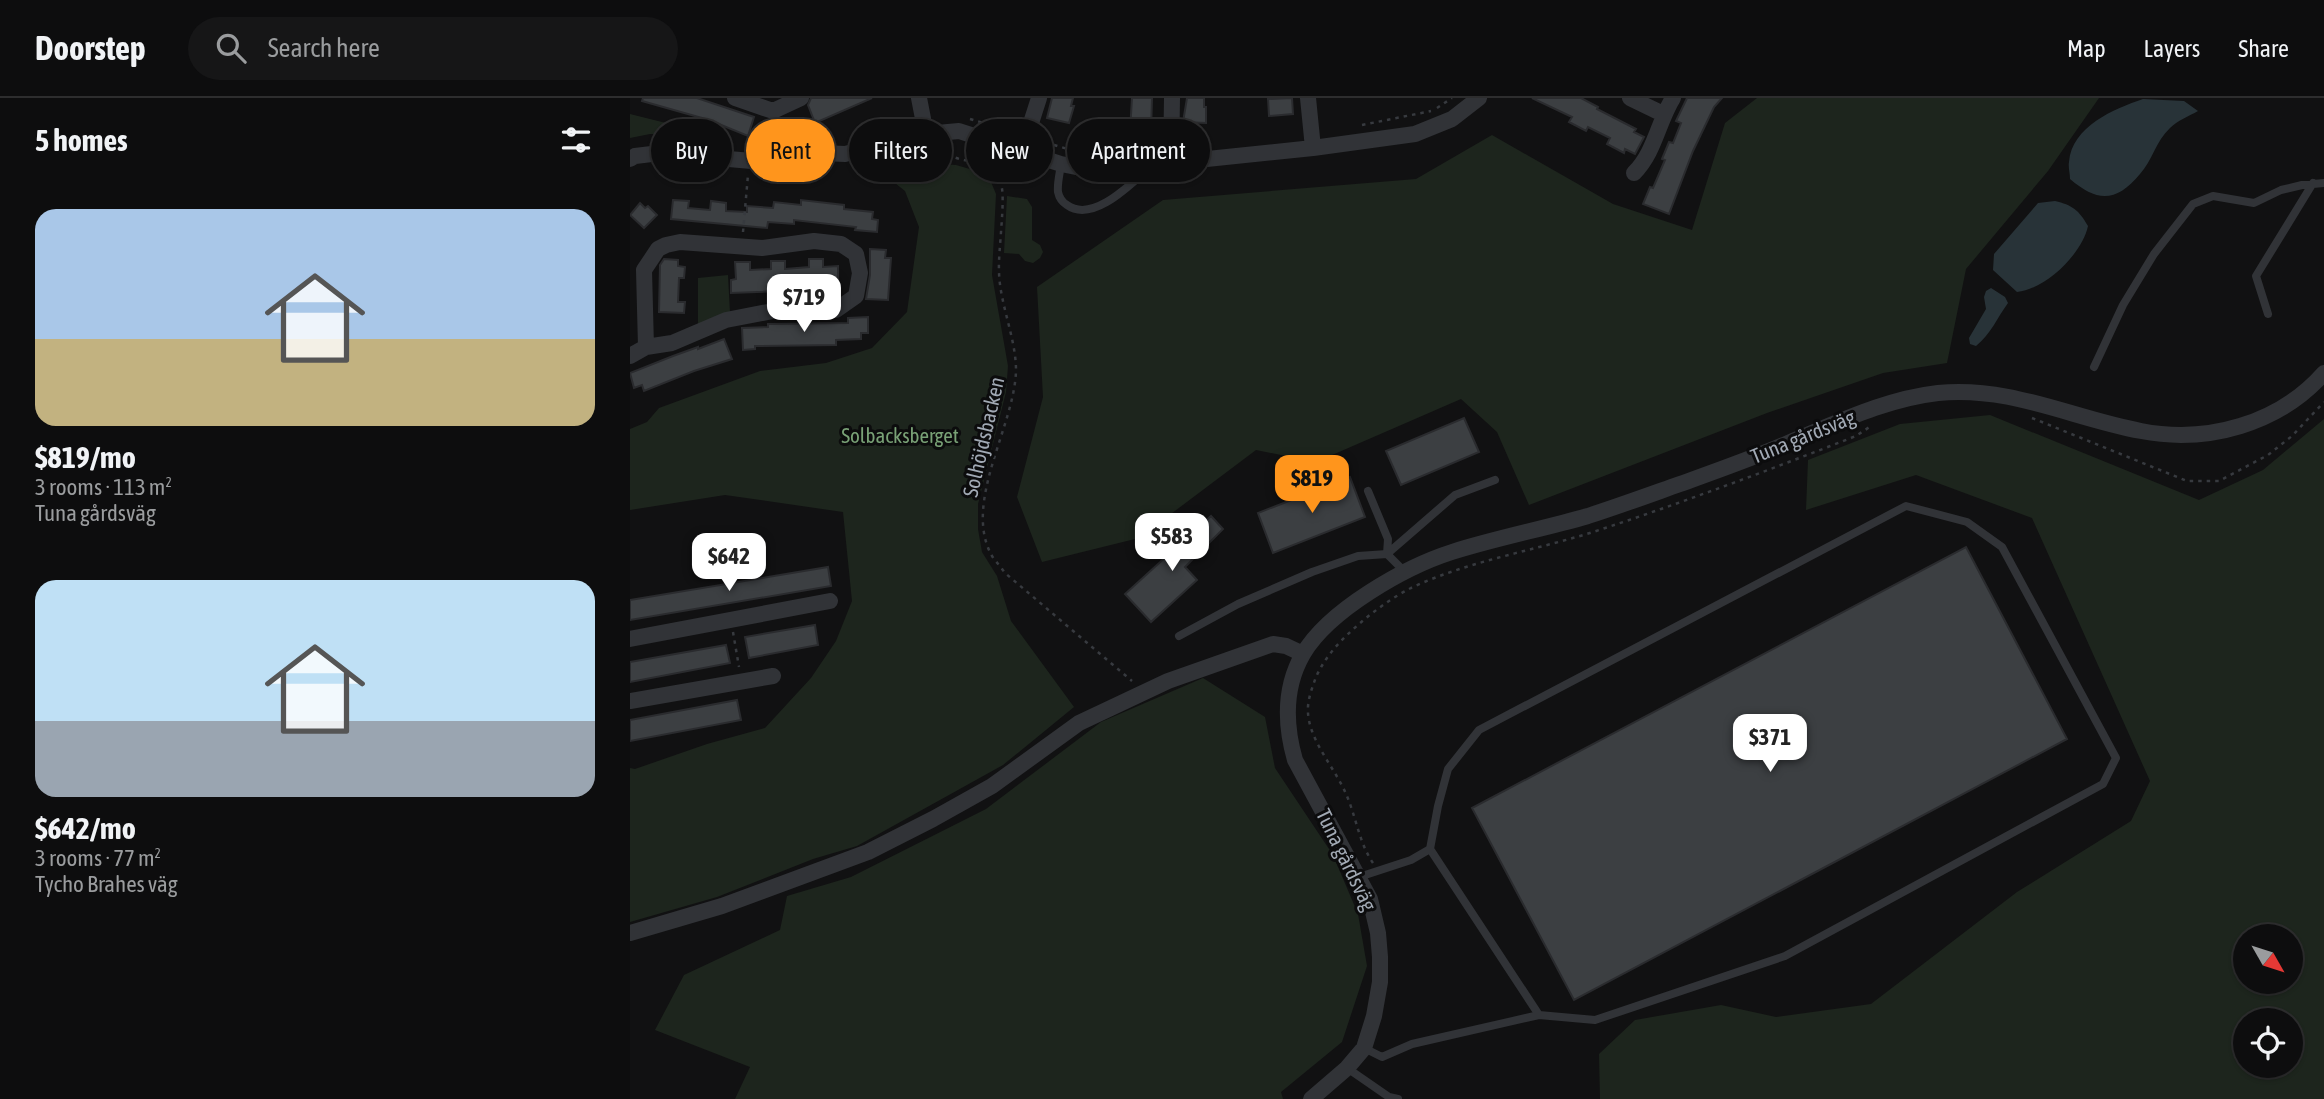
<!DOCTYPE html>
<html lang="en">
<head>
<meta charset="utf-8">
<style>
  body { margin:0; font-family:"Asap Condensed",sans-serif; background:#161617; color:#f1f3f6; height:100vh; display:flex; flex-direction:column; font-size:26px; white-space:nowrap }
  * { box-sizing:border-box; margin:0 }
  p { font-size:23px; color:#9a9c9e }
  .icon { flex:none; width:38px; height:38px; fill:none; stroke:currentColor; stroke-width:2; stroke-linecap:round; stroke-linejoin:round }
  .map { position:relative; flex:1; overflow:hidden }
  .drawer { display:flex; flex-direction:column; background:#0d0d0e; width:630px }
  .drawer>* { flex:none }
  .top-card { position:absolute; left:21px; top:21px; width:665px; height:63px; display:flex; gap:14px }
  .needle { width:46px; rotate:129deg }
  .fabs { position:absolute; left:1603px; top:826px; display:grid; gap:14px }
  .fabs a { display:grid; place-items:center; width:70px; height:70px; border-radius:50%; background:#0d0d0e; box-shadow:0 2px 5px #0004,0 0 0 2px #2d2d2e; font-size:35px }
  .price { position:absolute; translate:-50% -60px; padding:0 16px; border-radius:14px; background:#fff; color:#222; font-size:23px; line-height:46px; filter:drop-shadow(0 2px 4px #0008) }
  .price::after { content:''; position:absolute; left:50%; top:42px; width:21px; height:16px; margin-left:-10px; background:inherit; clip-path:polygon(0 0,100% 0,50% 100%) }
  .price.current { background:#ff951c; color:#111 }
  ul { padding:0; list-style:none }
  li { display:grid; align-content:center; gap:14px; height:371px; padding:0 35px }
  li span { display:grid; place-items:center; height:217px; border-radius:21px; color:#555 }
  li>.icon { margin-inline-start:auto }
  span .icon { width:126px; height:126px; fill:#fffc; stroke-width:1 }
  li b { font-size:30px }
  h2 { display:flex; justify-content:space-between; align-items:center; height:84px; padding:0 35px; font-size:30px }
  .pill { padding:0 24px; border-radius:32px; background:#0d0d0e; box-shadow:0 2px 5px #0004,0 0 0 2px #2d2d2e; font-size:24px; line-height:63px }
  .pill.current { background:#ff951c; color:#111 }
  header { display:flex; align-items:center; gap:42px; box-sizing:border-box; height:98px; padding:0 35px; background:#0d0d0e; border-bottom:2px solid #2d2d2e }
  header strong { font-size:33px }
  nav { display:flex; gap:38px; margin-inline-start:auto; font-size:24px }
  .search { width:490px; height:63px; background:#161617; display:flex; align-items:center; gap:18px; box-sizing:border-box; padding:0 24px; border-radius:38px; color:#9a9c9e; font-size:26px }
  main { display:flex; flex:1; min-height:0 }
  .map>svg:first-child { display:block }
</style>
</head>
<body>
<header>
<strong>Doorstep</strong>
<div class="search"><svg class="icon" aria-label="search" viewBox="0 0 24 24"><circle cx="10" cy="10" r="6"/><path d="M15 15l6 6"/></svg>Search here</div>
<nav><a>Map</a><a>Layers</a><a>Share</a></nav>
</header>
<main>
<section class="drawer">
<h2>5 homes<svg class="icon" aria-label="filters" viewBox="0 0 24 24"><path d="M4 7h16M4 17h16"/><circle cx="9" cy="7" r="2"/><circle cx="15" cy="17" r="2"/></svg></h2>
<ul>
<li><span style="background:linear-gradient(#a9c7e8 60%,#c2b280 0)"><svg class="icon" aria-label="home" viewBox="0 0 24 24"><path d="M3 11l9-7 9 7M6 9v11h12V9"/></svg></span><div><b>$819/mo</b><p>3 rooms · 113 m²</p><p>Tuna gårdsväg</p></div></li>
<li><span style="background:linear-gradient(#bfe0f5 65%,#9aa5b1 0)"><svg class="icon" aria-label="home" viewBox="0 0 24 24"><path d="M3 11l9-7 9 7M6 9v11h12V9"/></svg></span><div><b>$642/mo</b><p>3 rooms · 77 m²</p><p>Tycho Brahes väg</p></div></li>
</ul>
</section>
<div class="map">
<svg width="1694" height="1001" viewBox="0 0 1694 1001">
  <rect width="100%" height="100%" fill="#111112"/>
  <!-- green -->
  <path fill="#1d251d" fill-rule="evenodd" d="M1127 0H1469L1418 73 1336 171 1317 265 1253 275 1137 315 899 407 867 334 831 301 686 364 626 352 509 440 412 464 387 399 413 299 407 189 533 102 786 81 862 37 983 106 1062 132 1095 25Z
    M0 16 80 36H20L0 40Z
    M303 53 310 66 326 67 350 74 361 84 366 96 362 177 378 268 376 294 348 406V431L352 454 367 478 381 523 444 609 373 667 227 748 183 761 87 799 0 824V670L5 671 77 646 135 630 181 580 206 543 222 503 213 414 95 397 0 412V331L17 324 29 310 130 273 196 265 242 250 277 214 289 129 275 93 246 70Z
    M377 98 397 101 402 109V142L410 147 413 154 410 160 403 165 395 163 389 156 374 155Z
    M98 177 100 215 68 228V180Z
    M1360 317 1569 402 1633 372 1694 321V1001H970L969 956 1005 922 1091 907 1146 919 1241 906 1387 794 1501 723 1520 683 1402 420 1286 377 1176 412 1178 362 1270 326ZM1615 838H1661V884H1615ZM1615 922H1661V968H1615Z
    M573 580 635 619 645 670 703 757 728 816 737 868 712 944 651 994 653 1001H105L120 969 25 932 54 877 150 832 157 798 221 779 356 711 471 624Z"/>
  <!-- water -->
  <path fill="#283338" d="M1513 1 1554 3 1568 13C1559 18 1547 23 1540 30 1526 43 1522 63 1510 76 1486 105 1467 104 1440 81 1440 75 1438 69 1439 64 1442 28 1484 11 1513 1Z
    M1425 103C1442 107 1449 112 1458 128 1452 156 1416 191 1387 194L1363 172 1364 156 1408 105Z
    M1361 190 1375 199 1378 205C1367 220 1361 236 1346 248L1340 246 1339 240 1356 211 1354 199 1356 193Z"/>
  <!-- building -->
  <path fill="#3c3f42" stroke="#2a2b2e" stroke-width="2" d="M13 0H67L124 19 118 38 79 22 12 3Z
    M181 0H242L185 25 178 7Z
    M422 0H443L441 8H444L439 25 417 20Z
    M502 0H522L521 34 500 33Z
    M557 0H574V9H576V25L553 24Z
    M662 0 663 16 639 18 638 1Z
    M902 0H951L968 9 967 11 1006 31 1004 34 1014 39 1005 56 995 51 994 55 977 46 980 40 958 29 956 33 939 24 942 19Z
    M1057 0H1092L1084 9 1063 53 1039 116 1013 106 1020 89 1023 90 1035 62 1032 61 1039 44 1043 45 1051 25 1046 23Z
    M43 102 59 103 58 110 80 112 81 103 96 105V113L117 114V108L143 110 144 104 171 107V102L214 107V111L243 114 242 121 248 122 247 134 225 132 226 129 164 122V126L138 124 137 130 41 121Z
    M10 105 15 110 18 108 27 117 14 130 0 117Z
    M240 151 256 152 255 160H261L258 202 236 201 240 177Z
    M34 161 48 162V168L55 169 54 180H49L48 204H55L54 215 29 214 30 167Z
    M179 161H193V169L208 168V188H198L199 191 101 195V182L106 181 105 164H120V172L141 171V163H155V171L179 169Z
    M238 219V235H231V241L206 242V247L125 248V251L113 252 112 230 138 229V226L218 225V220Z
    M94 241 102 261 64 273 14 293 12 287 4 290 0 275 43 258 68 249V251Z
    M834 320 849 354 771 387 756 353Z
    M720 379 735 419 643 455 628 415Z
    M581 418 593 431 555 469 567 482 521 524 495 496Z
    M1336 449 1437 641 944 902 842 710Z
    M198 469 201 488 0 522V502Z
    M185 527 188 547 119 560 115 539Z
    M96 547 100 565 0 584V564Z
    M107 602 111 622 0 643V622Z"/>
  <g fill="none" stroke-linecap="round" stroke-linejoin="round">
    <!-- path -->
    <path stroke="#373a3f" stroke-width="2.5" stroke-dasharray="3.5 5" stroke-linecap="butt" d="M807 10 822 0
      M340 21 384 34
      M732 27 801 13
      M424 47 441 52
      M312 50C328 71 359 54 371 87 376 98 368 155 369 172 369 204 386 240 386 272 385 328 332 405 362 458 366 464 371 469 375 475L502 583
      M113 134 118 77
      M1402 320 1557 383H1589L1638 357 1662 338 1694 304
      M103 534 109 569
      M743 765C729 745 726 718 716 696 705 670 680 644 678 615 677 603 682 590 686 579 696 557 711 542 729 526 744 513 763 499 781 490 838 463 903 453 963 434 1052 405 1139 372 1226 338L1241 328"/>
    <!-- lane -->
    <path stroke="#313337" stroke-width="8" d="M143 13 151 59
      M431 66C430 75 427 85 428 94 429 99 432 104 437 107 463 126 502 85 520 69
      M1638 216 1626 178 1683 85
      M1464 269 1493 207 1524 156 1563 106 1583 98 1624 105 1651 92 1672 87 1694 85
      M738 393 758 441 757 456 775 474
      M549 538 608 506 682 474 728 458 757 456 825 397 865 382
      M729 779 781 762 800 751
      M734 950 752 959 782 946 909 917 800 751 808 708 818 671 849 632 1276 408 1337 424 1372 449 1486 660 1473 686 1155 858 965 922 909 917
      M717 970 759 999 768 1001"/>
    <!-- street -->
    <path stroke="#313337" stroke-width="16" d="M105 0 143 13 171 0
      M289 0 296 36
      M678 0 683 50
      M1000 0 1033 16
      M392 53 409 0
      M0 61 5 58 30 55 133 64 170 54 215 56 296 36 329 33 431 66 456 71H481L683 50 785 36 822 21 849 0
      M541 65 542 0
      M1004 75C1025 54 1028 24 1043 0
      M0 258 16 249 42 245 96 222 143 213 206 212 226 198 230 175 226 156 211 146 184 143 132 150 50 144 36 147 28 151 14 172 16 249
      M0 541 200 503
      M0 603 143 578
      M0 835 92 808 238 754 303 721 362 688 449 625 538 583 643 546 656 548 673 556
      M681 1001 717 970 734 950 744 918 750 884V859L748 835 740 801 665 662C655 627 654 589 673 556 699 512 775 469 822 454 866 440 913 431 958 418 989 408 1019 397 1050 386 1086 373 1123 360 1158 345 1207 325 1255 301 1308 295 1382 288 1441 320 1511 333 1577 346 1649 326 1694 275"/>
  </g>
  <g text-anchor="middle" stroke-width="6" stroke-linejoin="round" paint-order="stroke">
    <!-- park labels -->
    <g font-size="21" fill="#79a176" stroke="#0c0c0d">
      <text x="270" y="345">Solbacksberget</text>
    </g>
    <!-- street labels -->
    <g font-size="21" fill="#a1a9b4" stroke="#0c0c0d">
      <text transform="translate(354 339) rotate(-77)" y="7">Solhöjdsbacken</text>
      <text transform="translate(1173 339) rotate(-22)" y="7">Tuna gårdsväg</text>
      <text transform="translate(716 762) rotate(64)" y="7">Tuna gårdsväg</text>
    </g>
  </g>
</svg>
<div class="fabs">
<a><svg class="needle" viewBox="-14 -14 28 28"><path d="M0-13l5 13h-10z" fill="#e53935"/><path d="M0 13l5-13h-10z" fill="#9a9c9e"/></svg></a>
<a><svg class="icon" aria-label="locate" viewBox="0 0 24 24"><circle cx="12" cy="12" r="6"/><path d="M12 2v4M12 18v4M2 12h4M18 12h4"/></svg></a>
</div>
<b class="price" style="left:174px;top:236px">$719</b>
<b class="price current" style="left:682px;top:417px">$819</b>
<b class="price" style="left:542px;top:475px">$583</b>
<b class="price" style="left:99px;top:495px">$642</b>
<b class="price" style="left:1140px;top:676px">$371</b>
<div class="top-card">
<a class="pill">Buy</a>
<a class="pill current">Rent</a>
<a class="pill">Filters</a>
<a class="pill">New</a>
<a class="pill">Apartment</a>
</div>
</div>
</main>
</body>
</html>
